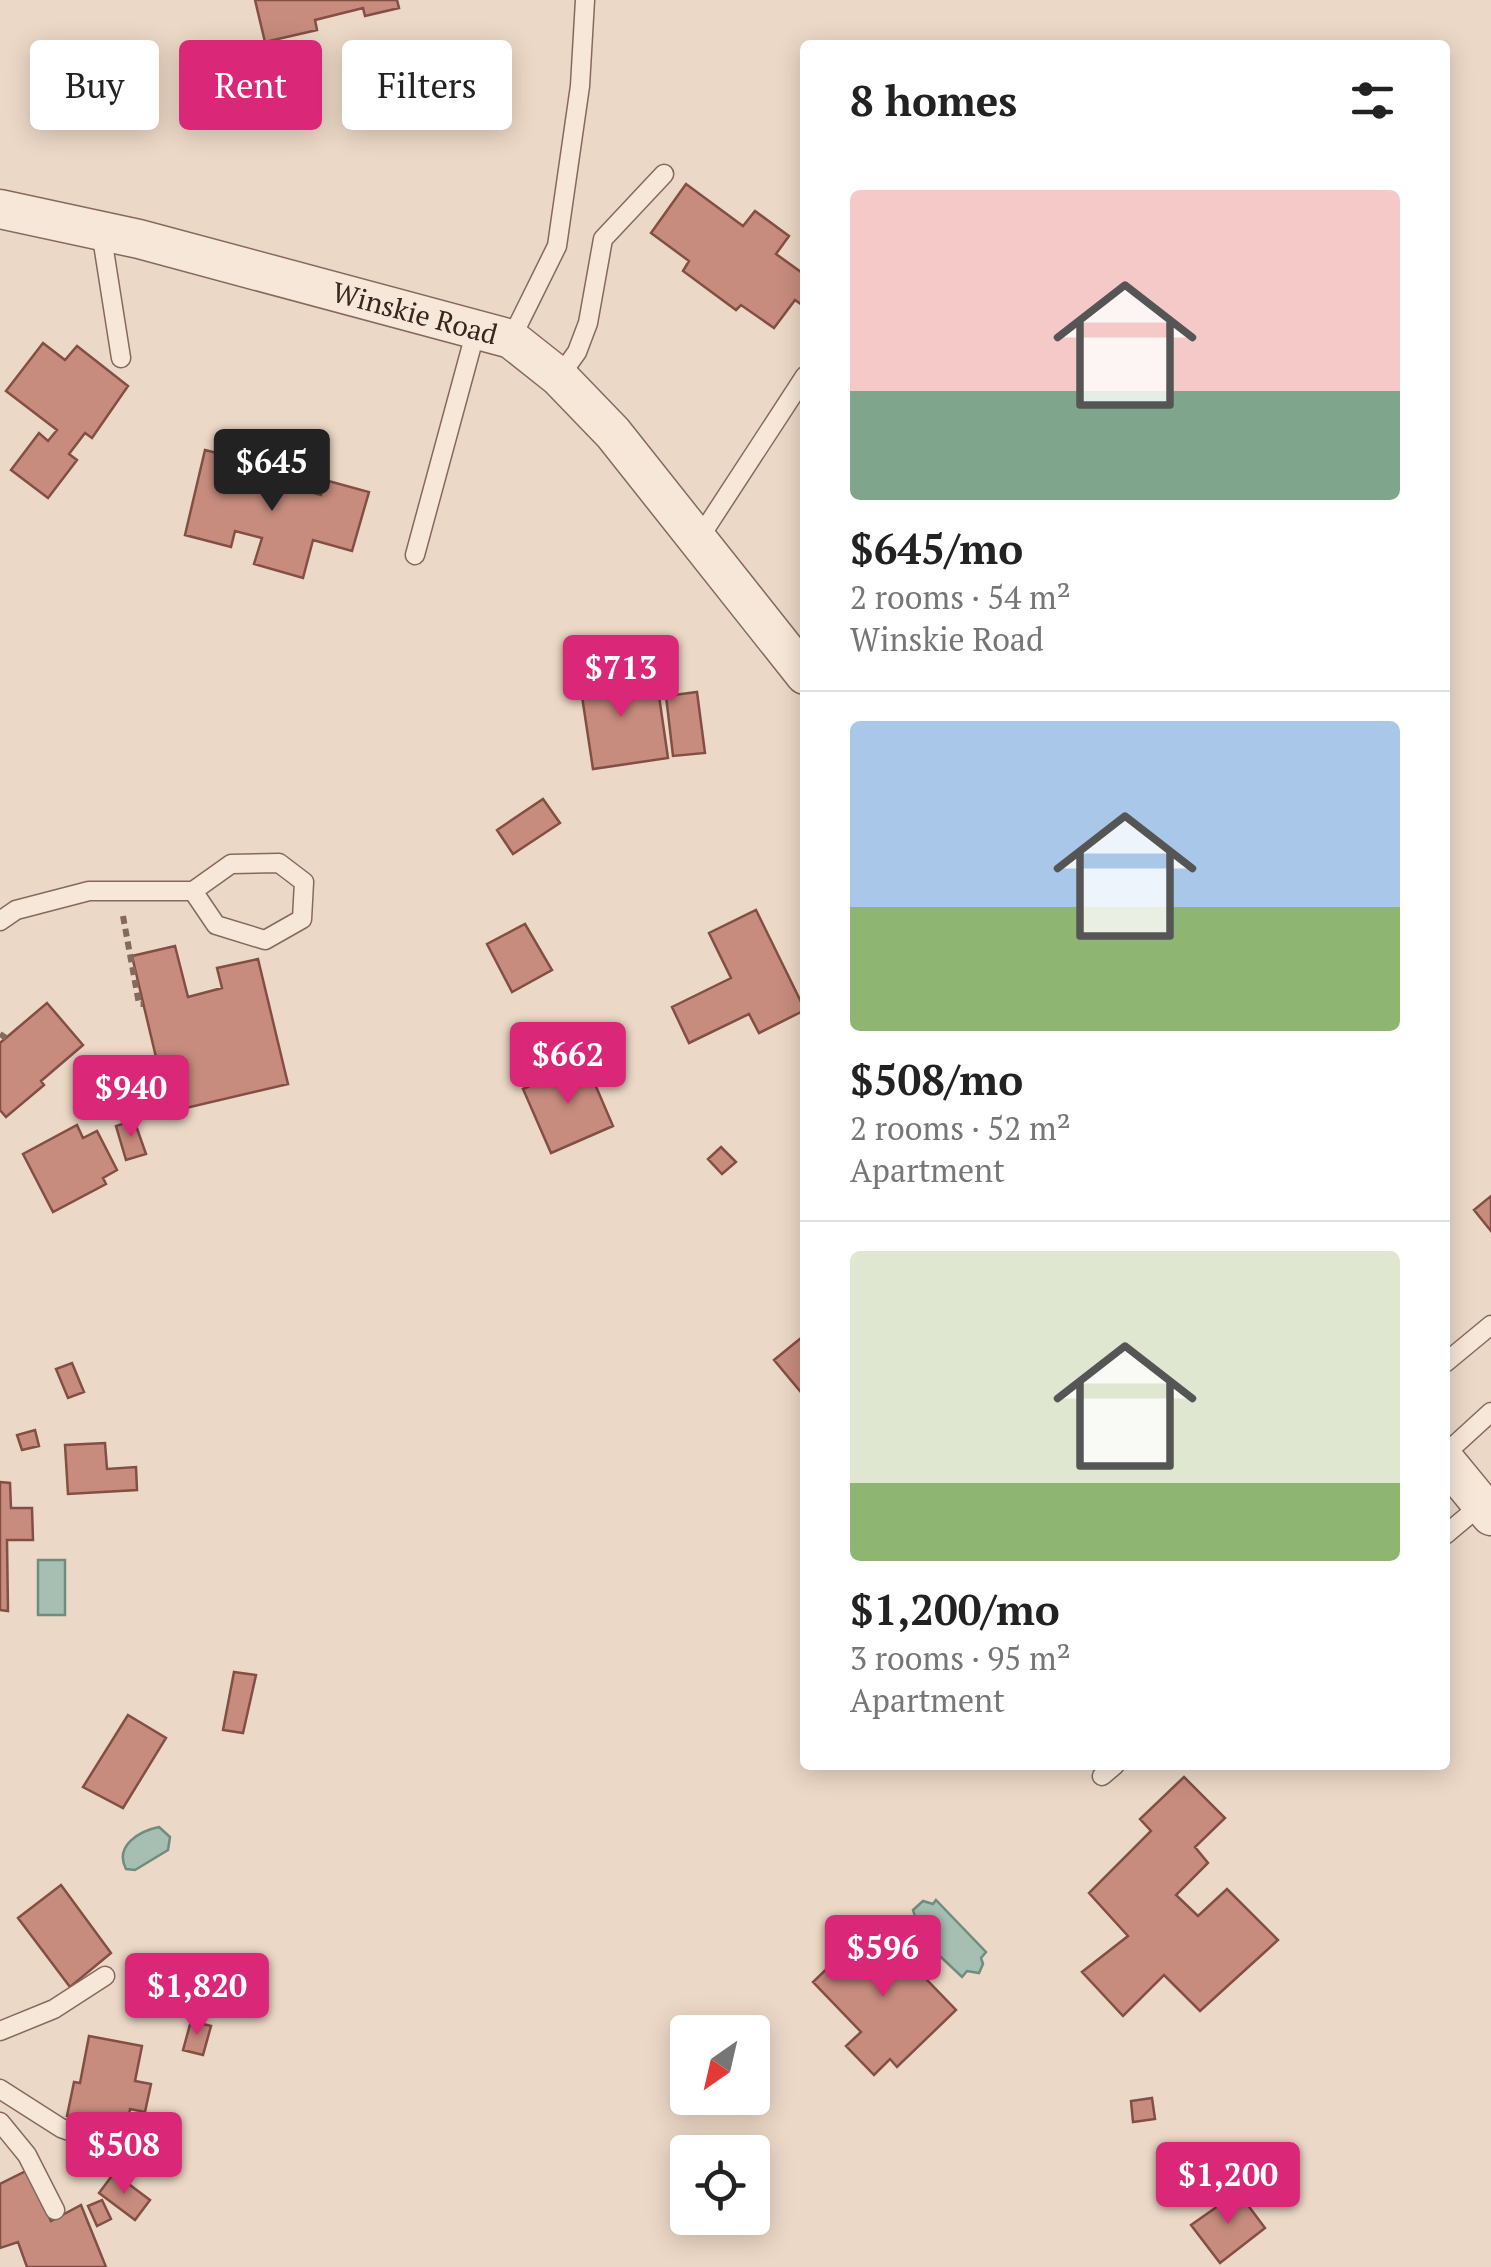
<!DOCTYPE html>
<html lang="en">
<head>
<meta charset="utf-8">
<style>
  body { margin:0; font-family:"PT Serif",serif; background:#f6f6f6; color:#222; height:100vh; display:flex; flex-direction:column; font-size:38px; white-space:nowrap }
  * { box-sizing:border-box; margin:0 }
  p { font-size:32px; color:#767676 }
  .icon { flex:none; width:55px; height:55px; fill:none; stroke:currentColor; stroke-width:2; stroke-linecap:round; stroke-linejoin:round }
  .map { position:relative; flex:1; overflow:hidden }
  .drawer { position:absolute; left:800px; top:40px; width:650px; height:1730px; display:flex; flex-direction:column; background:#fff; border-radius:10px; box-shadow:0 5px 25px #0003 }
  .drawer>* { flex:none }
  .banner { position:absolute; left:30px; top:40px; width:620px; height:90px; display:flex; gap:20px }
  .needle { width:65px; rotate:214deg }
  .tools { position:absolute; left:670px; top:2015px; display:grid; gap:20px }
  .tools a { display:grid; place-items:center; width:100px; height:100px; border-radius:10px; background:#fff; box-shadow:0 5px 25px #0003; font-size:50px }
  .price { position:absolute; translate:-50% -85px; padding:0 22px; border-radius:10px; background:#db2777; color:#fff; font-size:32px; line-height:65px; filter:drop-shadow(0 2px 5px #0008) }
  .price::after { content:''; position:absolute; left:50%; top:60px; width:30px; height:22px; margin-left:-15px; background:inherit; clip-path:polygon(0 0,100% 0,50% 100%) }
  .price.on { background:#222; color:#fff }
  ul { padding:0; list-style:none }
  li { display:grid; align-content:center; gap:20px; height:530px; padding:0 50px }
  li+li { border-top:2px solid #e0e0e0 }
  li span { display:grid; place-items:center; height:310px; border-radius:10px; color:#555 }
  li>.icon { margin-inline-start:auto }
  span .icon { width:180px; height:180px; fill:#fffc; stroke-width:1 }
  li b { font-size:42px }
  h2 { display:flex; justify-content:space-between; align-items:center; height:120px; padding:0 50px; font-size:42px }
  .pill { padding:0 35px; border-radius:10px; background:#fff; box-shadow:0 5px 25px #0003; font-size:35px; line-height:90px }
  .pill.on { background:#db2777; color:#fff }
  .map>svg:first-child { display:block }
</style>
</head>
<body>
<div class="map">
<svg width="1491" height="2267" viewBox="0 0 1491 2267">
  <rect width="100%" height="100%" fill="#ecd8c6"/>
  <!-- water -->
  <path fill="#a7bfb3" stroke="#6e8d7e" stroke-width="2.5" d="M38 1560H65V1615H38Z
    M159 1827 170 1837 168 1850 135 1870 126 1869C114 1846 139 1831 159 1827Z
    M936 1900 986 1952 981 1958 983 1964 979 1973 967 1971 962 1977 941 1957 936 1960 926 1957 930 1943 911 1925 916 1920 913 1910 923 1901 933 1904Z"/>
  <!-- building -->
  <path fill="#c78c7e" stroke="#834f44" stroke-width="2.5" d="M255 0H397L399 8 365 16 363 8 315 20 317 30 265 42Z
    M686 184 743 226 755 211 789 236 776 254 805 275V300L802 305 795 300 774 328 741 305 736 310 683 271 689 261 651 233Z
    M43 343 65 360 77 346 128 386 92 438 85 433 69 454 77 460 48 498 11 470 39 433 48 441 57 430 6 391Z
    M205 450 252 462 249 475 321 495 325 480 369 492 352 551 313 540 303 578 254 564 262 538 235 531 231 547 185 535Z
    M620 664 625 693 658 689 668 758 593 769 578 670Z
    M697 692 705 753 673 756 666 696Z
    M543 799 560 823 513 854 497 830Z
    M756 910 805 1010 759 1033 749 1014 689 1043 672 1007 731 978 709 933Z
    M525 924 552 970 512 992 487 944Z
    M175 946 188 997 222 988 217 968 258 959 288 1084 169 1112 132 956Z
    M47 1003 83 1045 41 1081 44 1085 6 1117 0 1110V1043Z
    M585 1061 613 1126 551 1153 523 1089Z
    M134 1120 146 1154 126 1160 116 1126Z
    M77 1125 83 1138 97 1131 117 1170 103 1178 106 1184 53 1212 23 1154Z
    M721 1147 736 1162 722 1174 708 1159Z
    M1491 1196V1231L1474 1210Z
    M801 1338 805 1343V1397L774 1360Z
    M72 1363 84 1392 68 1398 56 1369Z
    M35 1430 39 1446 22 1450 17 1435Z
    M105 1443 107 1469 136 1467 137 1490 68 1494 65 1445Z
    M0 1482 10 1483 11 1508H32L33 1540H7L8 1611 0 1610Z
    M234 1672 256 1675 243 1733 223 1730Z
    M128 1715 166 1738 123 1808 83 1787Z
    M1184 1777 1225 1818 1195 1847 1208 1863 1176 1895 1198 1916 1227 1889 1278 1940 1200 2011 1164 1975 1123 2016 1082 1972 1128 1936 1089 1893 1151 1831 1140 1819Z
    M61 1885 111 1953 70 1987 18 1918Z
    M873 1924 956 2010 897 2067 890 2059 874 2075 846 2046 861 2032 813 1982Z
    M192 1987 209 2005 192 2019 176 2001Z
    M191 2021 211 2026 203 2055 183 2050Z
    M89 2036 142 2046 135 2081 151 2084 145 2112 130 2109 127 2128 67 2116 74 2082 80 2083Z
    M1152 2098 1155 2119 1133 2122 1131 2101Z
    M26 2171 51 2221 81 2205 106 2267H27L18 2242 0 2248V2184Z
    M114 2173 150 2200 135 2220 99 2193Z
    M1238 2192 1265 2228 1220 2263 1191 2225Z
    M102 2200 111 2219 97 2226 88 2206Z"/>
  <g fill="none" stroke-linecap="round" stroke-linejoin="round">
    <defs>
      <path id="service" d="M101 231 121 358
        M511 339 557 246 580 86 585 0
        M559 377 577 352 588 323 603 239 664 174
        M698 540 805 376
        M415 555 476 330
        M0 921 16 910 89 891H193L231 864 279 863 304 882 302 919 265 940 216 925 193 891
        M1445 1363 1491 1325
        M1445 1454 1491 1412
        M1445 1535 1482 1504
        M1102 1776 1115 1765
        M0 2031 54 2009 105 1976
        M0 2089 61 2128 153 2161
        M0 2122 27 2155 55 2210"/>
      <g id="minor">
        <path id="s1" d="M0 209 139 239 511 339 559 377 613 433 805 675"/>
        <path d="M1445 1460 1491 1516"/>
      </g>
    </defs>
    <!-- service casing -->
    <use href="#service" stroke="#86695d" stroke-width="21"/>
    <!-- minor casing -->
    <use href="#minor" stroke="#86695d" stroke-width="41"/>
    <!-- path -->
    <path stroke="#86695d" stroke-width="6" stroke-dasharray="8 5" stroke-linecap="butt" d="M123 916 139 1004H143
      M0 1034 6 1038"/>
    <!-- service -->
    <use href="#service" stroke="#f7e7d8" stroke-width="18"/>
    <!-- minor -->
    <use href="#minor" stroke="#f7e7d8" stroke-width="38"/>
  </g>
  <g text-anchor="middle" stroke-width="10" stroke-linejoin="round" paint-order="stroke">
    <!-- street labels -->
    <g font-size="28" fill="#37261f" stroke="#f3e4d5">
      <text dy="10" stroke="none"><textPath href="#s1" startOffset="428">Winskie Road</textPath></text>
    </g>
  </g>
</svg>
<div class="tools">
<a><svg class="needle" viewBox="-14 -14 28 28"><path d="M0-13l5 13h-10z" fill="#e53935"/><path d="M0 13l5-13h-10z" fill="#767676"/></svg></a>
<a><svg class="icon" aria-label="locate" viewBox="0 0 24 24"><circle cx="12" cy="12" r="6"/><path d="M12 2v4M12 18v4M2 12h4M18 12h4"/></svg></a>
</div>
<b class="price on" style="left:272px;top:514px">$645</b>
<b class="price" style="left:621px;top:720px">$713</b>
<b class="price" style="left:568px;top:1107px">$662</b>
<b class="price" style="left:131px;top:1140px">$940</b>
<b class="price" style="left:883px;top:2000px">$596</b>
<b class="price" style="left:197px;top:2038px">$1,820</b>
<b class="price" style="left:124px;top:2197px">$508</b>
<b class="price" style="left:1228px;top:2227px">$1,200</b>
<div class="banner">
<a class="pill">Buy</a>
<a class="pill on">Rent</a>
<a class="pill">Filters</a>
</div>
<section class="drawer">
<h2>8 homes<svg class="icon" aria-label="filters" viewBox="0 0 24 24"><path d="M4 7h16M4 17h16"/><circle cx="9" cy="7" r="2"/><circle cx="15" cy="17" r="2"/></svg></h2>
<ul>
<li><span style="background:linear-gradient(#f6c9c9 65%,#7fa58c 0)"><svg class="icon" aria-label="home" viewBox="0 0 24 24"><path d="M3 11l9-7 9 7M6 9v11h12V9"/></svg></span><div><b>$645/mo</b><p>2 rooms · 54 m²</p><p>Winskie Road</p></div></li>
<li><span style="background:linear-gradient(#a9c7e8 60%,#8fb573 0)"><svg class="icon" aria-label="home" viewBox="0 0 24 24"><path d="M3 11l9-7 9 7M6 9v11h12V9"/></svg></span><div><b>$508/mo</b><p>2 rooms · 52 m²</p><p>Apartment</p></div></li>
<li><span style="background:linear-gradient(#dfe7d0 75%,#8fb573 0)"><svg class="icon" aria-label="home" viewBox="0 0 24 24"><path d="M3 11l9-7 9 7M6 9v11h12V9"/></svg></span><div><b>$1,200/mo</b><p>3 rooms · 95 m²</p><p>Apartment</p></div></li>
</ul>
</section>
</div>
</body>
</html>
